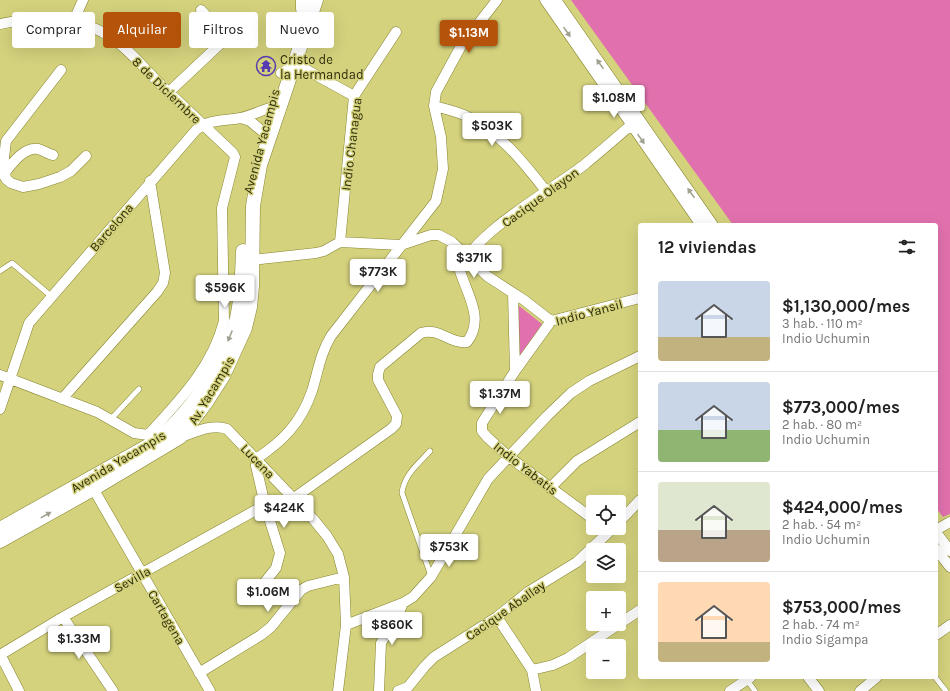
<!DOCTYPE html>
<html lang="es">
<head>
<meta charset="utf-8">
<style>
  body { margin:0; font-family:Karla,sans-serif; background:#f6f6f6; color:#222; height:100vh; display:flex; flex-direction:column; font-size:15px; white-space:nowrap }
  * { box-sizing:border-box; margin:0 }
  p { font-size:13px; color:#767676 }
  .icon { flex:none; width:22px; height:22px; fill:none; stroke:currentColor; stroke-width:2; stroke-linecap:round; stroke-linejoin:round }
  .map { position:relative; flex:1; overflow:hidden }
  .side { position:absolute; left:638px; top:223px; width:300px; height:456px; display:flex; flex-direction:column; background:#fff; border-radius:4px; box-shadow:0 4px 16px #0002 }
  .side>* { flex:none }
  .hud { position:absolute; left:12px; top:12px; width:380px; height:36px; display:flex; gap:8px }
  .tools { position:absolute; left:586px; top:495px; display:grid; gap:8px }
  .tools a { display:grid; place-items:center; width:40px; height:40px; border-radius:4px; background:#fff; box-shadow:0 4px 16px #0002; font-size:20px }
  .price { position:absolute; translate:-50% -34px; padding:0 9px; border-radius:4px; background:#fff; color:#222; font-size:13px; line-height:26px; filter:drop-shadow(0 1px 2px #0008) }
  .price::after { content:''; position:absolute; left:50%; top:24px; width:12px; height:9px; margin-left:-6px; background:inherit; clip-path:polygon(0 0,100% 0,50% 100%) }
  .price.current { background:#b45309; color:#fff }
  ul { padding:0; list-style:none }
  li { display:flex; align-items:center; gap:12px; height:100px; padding:0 20px }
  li+li { border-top:1px solid #e0e0e0 }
  li span { display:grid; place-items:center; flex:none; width:112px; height:80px; border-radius:4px; color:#555 }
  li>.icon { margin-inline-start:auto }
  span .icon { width:48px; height:48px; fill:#fffc; stroke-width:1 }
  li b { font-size:17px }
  h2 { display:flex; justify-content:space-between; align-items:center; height:48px; padding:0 20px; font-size:17px }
  .tag { padding:0 14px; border-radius:4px; background:#fff; box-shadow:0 4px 16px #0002; font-size:14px; line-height:36px }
  .tag.current { background:#b45309; color:#fff }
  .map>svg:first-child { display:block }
</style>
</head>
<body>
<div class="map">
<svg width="950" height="691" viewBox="0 0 950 691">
  <rect width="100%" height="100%" fill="#d4d27d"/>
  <!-- green -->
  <path fill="#e171ae" d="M571 0H950V514L943 517 936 508V225H733Z
    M518 305 542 324 520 356Z"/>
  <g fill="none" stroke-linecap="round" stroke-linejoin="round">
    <defs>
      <path id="lane" d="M0 271 12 263 51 296
        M111 419 139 389
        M430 451C418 464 404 475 402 493L431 576
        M935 677 946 691
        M747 680 755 691"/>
      <path id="street" d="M545 0 701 225
        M556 0 713 225
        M73 22 83 0
        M0 24C36 16 76 15 109 36 128 48 144 68 160 84 184 107 209 130 233 153L235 157 222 208 224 321C212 368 179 401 148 435L153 443
        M61 70 6 141 4 158 5 172 6 179 11 183 23 187 39 184 60 177 71 171 86 156
        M281 73 292 67 303 68 354 96
        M169 92 220 44 224 37 222 32 201 10
        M434 106C445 109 456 111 466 116 501 133 523 162 546 191
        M241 118 250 121 262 131
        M3 175C11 165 23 147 38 149 43 150 48 154 53 155
        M340 242 354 96 396 32
        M252 260 316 253 324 251 340 242 401 245 431 235H439L452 242 487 276 524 300 551 321
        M513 293 515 371
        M0 375 97 412 134 433 148 435
        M62 399 157 292 163 283 165 273 150 181
        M0 409 29 323 196 130C208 119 225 121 240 118 254 115 266 108 279 105
        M180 437C194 433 212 423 227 429L314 520 327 536 338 554 344 577 346 625 338 691
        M90 483 210 691
        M550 488 577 461 640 422
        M294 498 391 429 396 424 397 416 378 380V374L380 367 421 333C439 327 450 344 467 342 485 319 467 294 460 271 470 235 553 189 584 165 600 152 616 138 631 125
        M593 519 509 457 487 437 482 431V423L515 371 551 321 640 298
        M619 522 640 500
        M936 530 950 522
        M936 532 950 551
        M936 549 950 567
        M261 587 276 568 280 553 265 505 256 466V459C283 441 301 423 312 391 318 372 320 354 331 336L436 201 443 169 441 137 434 106 436 92 461 46 497 0
        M63 617 113 691
        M497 617 532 670 536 691
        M346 625 403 603 413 597 431 577 488 479 547 416 571 393 589 381 640 356
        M936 635 950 625
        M0 654 19 691
        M0 655 63 617 265 505
        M532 670 553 665 568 658 640 610
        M199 673 261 635 271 627 301 590 308 586 344 577
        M808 677 819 691
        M379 691 381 643 397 617 403 603
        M398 691 408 687 425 666 434 657 497 617 528 592 577 562 613 528
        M730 691 751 677
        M860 691 877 677"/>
      <path id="secondary" d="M303 9V0
        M0 529 153 443C188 417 226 361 237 318 242 296 242 273 243 251
        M0 541 93 489 180 437 207 401 223 376 245 328 250 307 252 286 253 206 260 165 316 0"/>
    </defs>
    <!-- lane casing -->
    <use href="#lane" stroke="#86842e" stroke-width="6"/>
    <!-- street casing -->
    <use href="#street" stroke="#86842e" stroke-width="11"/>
    <!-- secondary casing -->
    <use href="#secondary" stroke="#86842e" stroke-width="15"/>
    <!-- lane -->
    <use href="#lane" stroke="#fff" stroke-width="5"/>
    <!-- street -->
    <use href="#street" stroke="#fff" stroke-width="10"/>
    <!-- secondary -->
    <use href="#secondary" stroke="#fff" stroke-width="14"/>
  </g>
  <!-- one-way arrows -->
  <defs><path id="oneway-solid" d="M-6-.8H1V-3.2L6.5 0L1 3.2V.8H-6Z"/></defs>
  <g fill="#a1a191">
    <use href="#oneway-solid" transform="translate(567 32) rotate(55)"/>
    <use href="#oneway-solid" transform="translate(600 64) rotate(-125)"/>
    <use href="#oneway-solid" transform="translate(641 139) rotate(55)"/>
    <use href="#oneway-solid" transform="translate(691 193) rotate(-125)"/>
    <use href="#oneway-solid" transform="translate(230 336) rotate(112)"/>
    <use href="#oneway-solid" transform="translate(46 515) rotate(-29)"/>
  </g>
  <!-- icons -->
  <defs>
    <symbol id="temple-ring" viewBox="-11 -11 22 22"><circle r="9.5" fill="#d4d27d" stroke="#563ab2" stroke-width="1.5"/><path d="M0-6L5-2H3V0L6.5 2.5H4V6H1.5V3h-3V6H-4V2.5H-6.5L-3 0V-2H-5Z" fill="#563ab2"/></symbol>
  </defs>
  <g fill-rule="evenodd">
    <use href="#temple-ring" x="255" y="55" width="22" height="22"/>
  </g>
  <g text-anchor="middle" stroke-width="3" stroke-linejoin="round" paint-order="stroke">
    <!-- poi labels -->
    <g font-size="13" fill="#2f2e0a" stroke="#d4d27d" text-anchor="start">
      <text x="280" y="64">Cristo de<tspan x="280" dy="15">la Hermandad</tspan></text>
    </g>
    <!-- street labels -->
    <g font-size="13" fill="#2f2e0a" stroke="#d4d27d">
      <text transform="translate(167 90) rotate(44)" y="5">8 de Diciembre</text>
      <text transform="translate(261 141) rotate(-75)" y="5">Avenida Yacampis</text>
      <text transform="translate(351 144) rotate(-83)" y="5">Indio Chanagua</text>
      <text transform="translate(540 197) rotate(-36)" y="5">Cacique Olayon</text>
      <text transform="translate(111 227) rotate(-49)" y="5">Barcelona</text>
      <text transform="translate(589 312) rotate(-15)" y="5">Indio Yansil</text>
      <text transform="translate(211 390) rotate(-59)" y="5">Av. Yacampis</text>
      <text transform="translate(118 461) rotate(-31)" y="5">Avenida Yacampis</text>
      <text transform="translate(258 461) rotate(46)" y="5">Lucena</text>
      <text transform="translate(526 468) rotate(38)" y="5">Indio Yabatis</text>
      <text transform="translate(132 579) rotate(-29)" y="5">Sevilla</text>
      <text transform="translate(505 610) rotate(-35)" y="5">Cacique Aballay</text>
      <text transform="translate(167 617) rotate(60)" y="5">Cartagena</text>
    </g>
  </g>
</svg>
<div class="tools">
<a><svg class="icon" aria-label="locate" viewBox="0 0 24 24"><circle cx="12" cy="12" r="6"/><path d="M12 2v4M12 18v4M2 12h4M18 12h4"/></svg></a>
<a><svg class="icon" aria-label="layers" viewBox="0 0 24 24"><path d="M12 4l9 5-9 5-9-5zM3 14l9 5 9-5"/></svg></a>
<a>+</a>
<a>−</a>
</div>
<b class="price current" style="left:469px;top:54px">$1.13M</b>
<b class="price" style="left:614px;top:119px">$1.08M</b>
<b class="price" style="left:492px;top:147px">$503K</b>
<b class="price" style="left:474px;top:279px">$371K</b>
<b class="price" style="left:378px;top:293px">$773K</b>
<b class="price" style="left:225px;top:309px">$596K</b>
<b class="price" style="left:500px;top:415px">$1.37M</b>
<b class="price" style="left:284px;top:529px">$424K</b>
<b class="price" style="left:449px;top:568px">$753K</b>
<b class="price" style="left:268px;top:613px">$1.06M</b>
<b class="price" style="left:392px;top:646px">$860K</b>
<b class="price" style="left:79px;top:660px">$1.33M</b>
<div class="hud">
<a class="tag">Comprar</a>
<a class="tag current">Alquilar</a>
<a class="tag">Filtros</a>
<a class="tag">Nuevo</a>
</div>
<section class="side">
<h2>12 viviendas<svg class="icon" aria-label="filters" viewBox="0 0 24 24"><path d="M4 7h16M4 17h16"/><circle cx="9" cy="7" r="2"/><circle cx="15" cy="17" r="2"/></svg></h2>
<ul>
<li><span style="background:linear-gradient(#c9d6e8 70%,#c2b280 0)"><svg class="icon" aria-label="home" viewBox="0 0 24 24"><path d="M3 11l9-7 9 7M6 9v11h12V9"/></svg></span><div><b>$1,130,000/mes</b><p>3 hab. · 110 m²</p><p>Indio Uchumin</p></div></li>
<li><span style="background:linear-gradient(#c9d6e8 60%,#8fb573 0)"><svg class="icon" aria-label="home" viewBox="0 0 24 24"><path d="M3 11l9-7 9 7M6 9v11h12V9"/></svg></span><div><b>$773,000/mes</b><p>2 hab. · 80 m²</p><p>Indio Uchumin</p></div></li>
<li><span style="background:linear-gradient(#dfe7d0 60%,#b9a48a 0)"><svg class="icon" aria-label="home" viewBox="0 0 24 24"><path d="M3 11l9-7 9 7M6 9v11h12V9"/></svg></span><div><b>$424,000/mes</b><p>2 hab. · 54 m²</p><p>Indio Uchumin</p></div></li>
<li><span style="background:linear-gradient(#ffd9b3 75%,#c2b280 0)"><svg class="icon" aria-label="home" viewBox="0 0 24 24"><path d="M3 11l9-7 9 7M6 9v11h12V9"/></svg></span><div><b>$753,000/mes</b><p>2 hab. · 74 m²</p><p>Indio Sigampa</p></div></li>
</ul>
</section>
</div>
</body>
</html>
